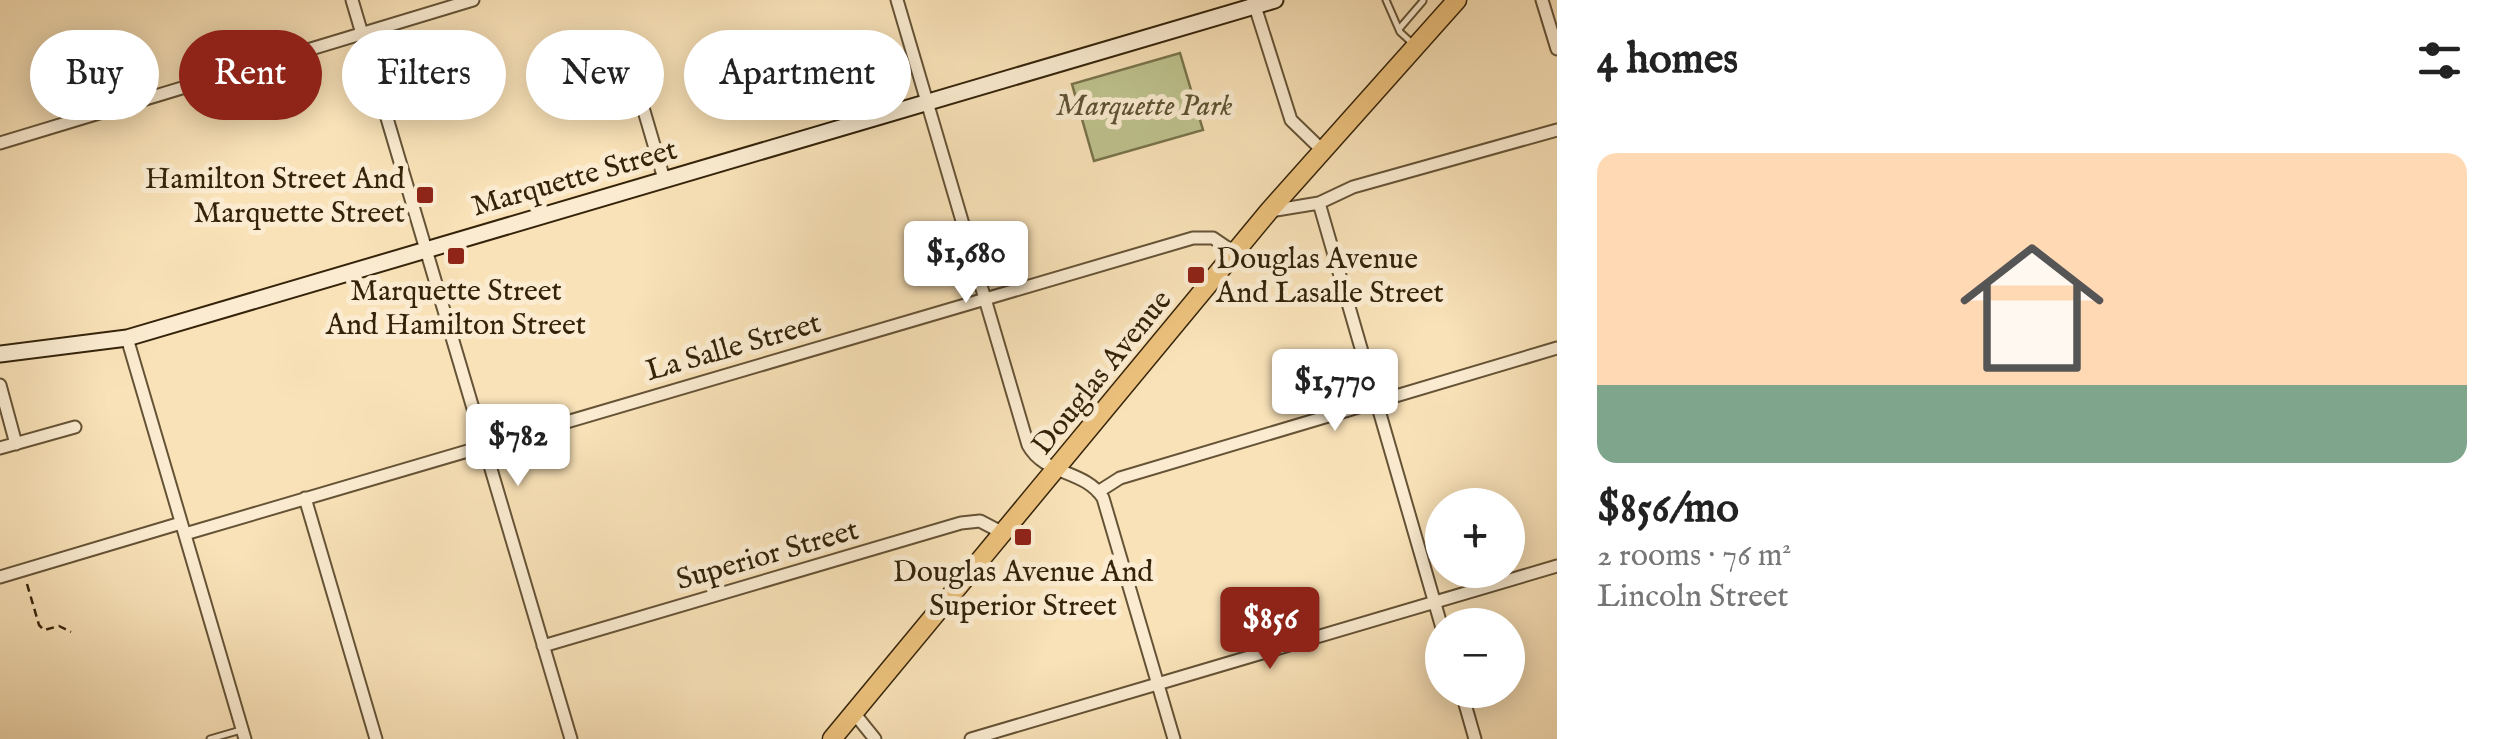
<!DOCTYPE html>
<html lang="en">
<head>
<meta charset="utf-8">
<style>
  body { margin:0; font-family:"IM FELL English",serif; background:#f6f6f6; color:#222; height:100vh; display:flex; flex-direction:column; font-size:38px; white-space:nowrap }
  * { box-sizing:border-box; margin:0 }
  p { font-size:32px; color:#767676 }
  .icon { flex:none; width:55px; height:55px; fill:none; stroke:currentColor; stroke-width:2; stroke-linecap:round; stroke-linejoin:round }
  .map { position:relative; flex:1; overflow:hidden }
  .side { display:flex; flex-direction:column; background:#fff; width:950px }
  .side>* { flex:none }
  .guide { position:absolute; left:30px; top:30px; width:950px; height:90px; display:flex; gap:20px }
  .tools { position:absolute; left:1425px; top:488px; display:grid; gap:20px }
  .tools a { display:grid; place-items:center; width:100px; height:100px; border-radius:50%; background:#fff; box-shadow:0 5px 25px #0003; font-size:50px }
  .price { position:absolute; translate:-50% -85px; padding:0 22px; border-radius:10px; background:#fff; color:#222; font-size:32px; line-height:65px; filter:drop-shadow(0 2px 5px #0008) }
  .price::after { content:''; position:absolute; left:50%; top:60px; width:30px; height:22px; margin-left:-15px; background:inherit; clip-path:polygon(0 0,100% 0,50% 100%) }
  .price.on { background:#8f2418; color:#fff }
  ul { padding:0; list-style:none }
  li { display:grid; align-content:center; gap:20px; height:530px; padding:0 40px }
  li span { display:grid; place-items:center; height:310px; border-radius:20px; color:#555 }
  li>.icon { margin-inline-start:auto }
  span .icon { width:180px; height:180px; fill:#fffc; stroke-width:1 }
  li b { font-size:42px }
  h2 { display:flex; justify-content:space-between; align-items:center; height:120px; padding:0 40px; font-size:42px }
  .pill { padding:0 35px; border-radius:45px; background:#fff; box-shadow:0 5px 25px #0003; font-size:35px; line-height:90px }
  .pill.on { background:#8f2418; color:#fff }
  main { display:flex; flex:1; min-height:0 }
  .map>svg:first-child { display:block }
</style>
</head>
<body>
<main>
<div class="map">
<svg width="1557" height="739" viewBox="0 0 1557 739">
  <rect width="100%" height="100%" fill="#f9e2b8"/>
  <filter id="stains"><feTurbulence type="fractalNoise" baseFrequency=".002" numOctaves="4"/><feColorMatrix values="0 0 0 0 .2 0 0 0 0 .09 0 0 0 0 .02 0 0 0 .5 -.17"/></filter>
  <radialGradient id="worn" r=".72"><stop offset=".6" stop-color="#630" stop-opacity="0"/><stop offset="1" stop-color="#630" stop-opacity=".3"/></radialGradient>
  <!-- green -->
  <path fill="#bec38e" stroke="#79734c" stroke-width="2.5" d="M1180 53 1203 130 1094 161 1072 84Z"/>
  <g fill="none" stroke-linecap="round" stroke-linejoin="round">
    <defs>
      <path id="lane" d="M1386 0 1400 32 1412 43
        M1399 29 1423 1
        M210 739 241 730"/>
      <path id="street" d="M352 0 571 739
        M897 0 1028 445C1045 476 1084 469 1103 498L1174 739
        M1253 0 1291 120 1323 151
        M1542 0 1557 49
        M627 53 664 179
        M0 143 473 0
        M1319 203 1442 628
        M1270 211 1319 203 1353 187 1557 130
        M127 338 245 739
        M0 385 16 444
        M0 448 75 427
        M1098 492 1120 478 1557 348
        M305 498 376 739
        M185 534 1193 238H1213L1235 253
        M0 577 181 523
        M543 646 961 523 980 521 1003 533
        M1461 690 1475 739
        M854 713 875 739
        M971 739 1557 566"/>
      <path id="secondary" d="M0 354 127 338 1275 0"/>
      <path id="primary" d="M832 739 1269 211 1457 0"/>
    </defs>
    <!-- lane casing -->
    <use href="#lane" stroke="#655336" stroke-width="9"/>
    <!-- street casing -->
    <use href="#street" stroke="#655336" stroke-width="15"/>
    <!-- secondary casing -->
    <use href="#secondary" stroke="#34230a" stroke-width="19"/>
    <!-- primary casing -->
    <use href="#primary" stroke="#34230a" stroke-width="21"/>
    <!-- path -->
    <path stroke="#34230a" stroke-width="2.5" stroke-dasharray="8 5" stroke-linecap="butt" d="M27 584 39 625 44 630 59 626 71 632"/>
    <!-- lane -->
    <use href="#lane" stroke="#fbecd1" stroke-width="5"/>
    <!-- street -->
    <use href="#street" stroke="#fbecd1" stroke-width="11"/>
    <!-- secondary -->
    <use href="#secondary" stroke="#fbecd1" stroke-width="15"/>
    <!-- primary -->
    <use href="#primary" stroke="#ecc17c" stroke-width="18"/>
  </g>
  <!-- markers -->
  <g fill="#8f2418" stroke="#fbecd1" stroke-width="4">
    <rect x="415" y="185" width="20" height="20" rx="5"/>
    <rect x="446" y="246" width="20" height="20" rx="5"/>
    <rect x="1186" y="265" width="20" height="20" rx="5"/>
    <rect x="1013" y="527" width="20" height="20" rx="5"/>
  </g>
  <g text-anchor="middle" stroke-width="10" stroke-linejoin="round" paint-order="stroke">
    <!-- park labels -->
    <g font-size="30" font-style="italic" fill="#5d5332" stroke="#fbecd1">
      <text x="1144" y="115">Marquette Park</text>
    </g>
    <!-- street labels -->
    <g font-size="30" fill="#34230a" stroke="#fbecd1">
      <text transform="translate(574 177) rotate(-16)" y="10">Marquette Street</text>
      <text transform="translate(733 346) rotate(-16)" y="10">La Salle Street</text>
      <text transform="translate(1101 372) rotate(-51)" y="10">Douglas Avenue</text>
      <text transform="translate(767 554) rotate(-16)" y="10">Superior Street</text>
    </g>
    <!-- poi labels -->
    <g font-size="30" fill="#34230a" stroke="#fbecd1">
      <text x="405" y="188" text-anchor="end">Hamilton Street And<tspan x="405" dy="34">Marquette Street</tspan></text>
      <text x="1216" y="268" text-anchor="start">Douglas Avenue<tspan x="1216" dy="34">And Lasalle Street</tspan></text>
      <text x="456" y="300">Marquette Street<tspan x="456" dy="34">And Hamilton Street</tspan></text>
      <text x="1023" y="581">Douglas Avenue And<tspan x="1023" dy="34">Superior Street</tspan></text>
    </g>
  </g>
  <rect width="100%" height="100%" filter="url(#stains)"/>
  <rect width="100%" height="100%" fill="url(#worn)"/>
</svg>
<div class="tools">
<a>+</a>
<a>−</a>
</div>
<b class="price" style="left:966px;top:306px">$1,680</b>
<b class="price" style="left:1335px;top:434px">$1,770</b>
<b class="price" style="left:518px;top:489px">$782</b>
<b class="price on" style="left:1270px;top:672px">$856</b>
<div class="guide">
<a class="pill">Buy</a>
<a class="pill on">Rent</a>
<a class="pill">Filters</a>
<a class="pill">New</a>
<a class="pill">Apartment</a>
</div>
</div>
<section class="side">
<h2>4 homes<svg class="icon" aria-label="filters" viewBox="0 0 24 24"><path d="M4 7h16M4 17h16"/><circle cx="9" cy="7" r="2"/><circle cx="15" cy="17" r="2"/></svg></h2>
<ul>
<li><span style="background:linear-gradient(#ffd9b3 75%,#7fa58c 0)"><svg class="icon" aria-label="home" viewBox="0 0 24 24"><path d="M3 11l9-7 9 7M6 9v11h12V9"/></svg></span><div><b>$856/mo</b><p>2 rooms · 76 m²</p><p>Lincoln Street</p></div></li>
</ul>
</section>
</main>
</body>
</html>
